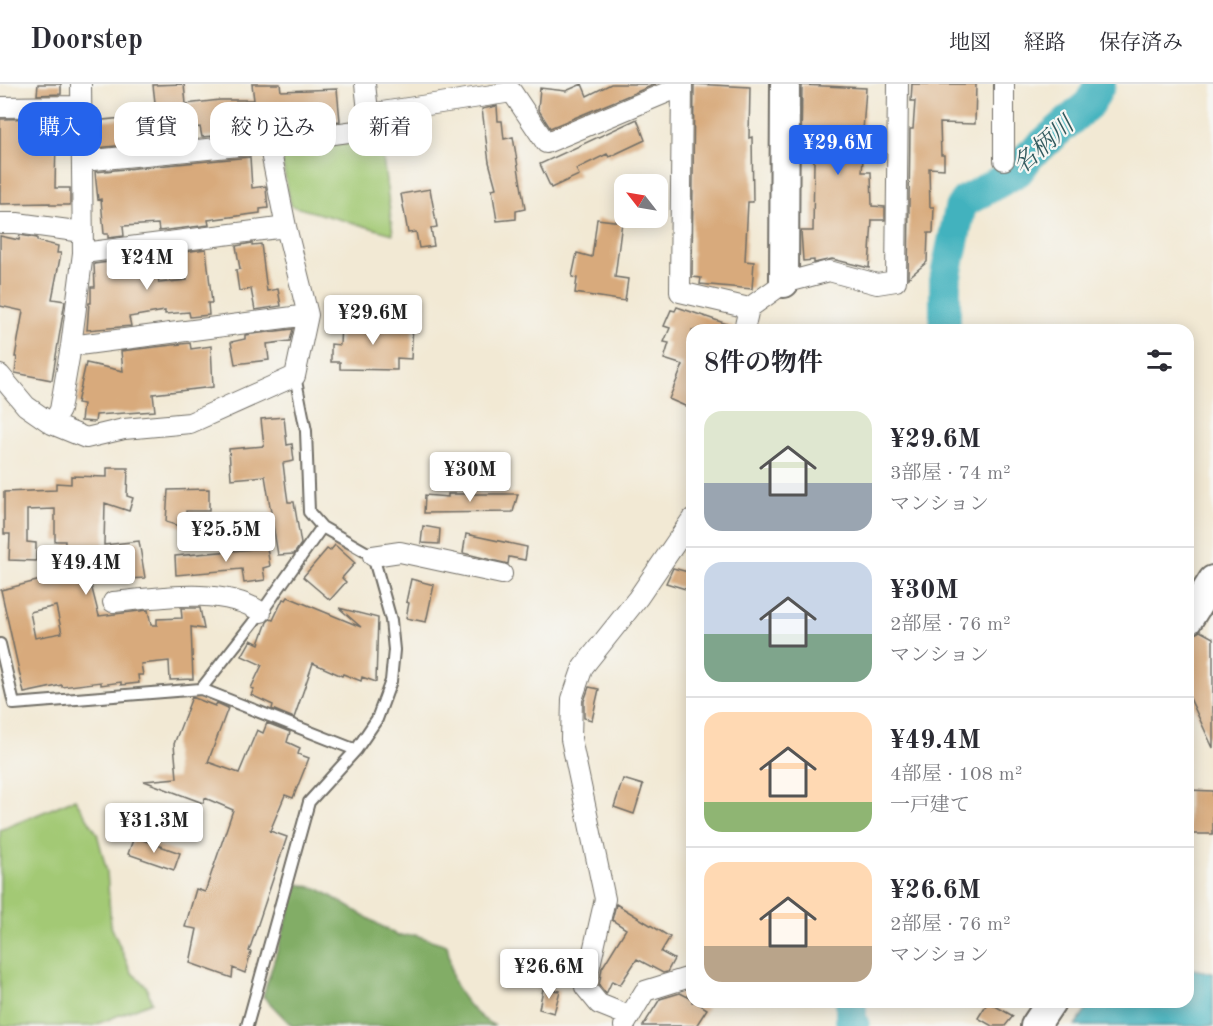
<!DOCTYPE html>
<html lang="ja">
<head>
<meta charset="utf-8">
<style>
  body { margin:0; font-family:"Old Standard TT","Noto Serif JP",serif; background:#f7f7f7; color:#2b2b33; height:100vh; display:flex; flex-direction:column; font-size:22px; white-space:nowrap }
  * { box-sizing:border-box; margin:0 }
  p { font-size:20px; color:#7c7c81 }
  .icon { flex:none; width:33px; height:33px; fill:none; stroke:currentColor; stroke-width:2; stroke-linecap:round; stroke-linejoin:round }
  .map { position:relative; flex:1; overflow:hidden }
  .panel { position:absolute; left:686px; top:240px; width:508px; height:684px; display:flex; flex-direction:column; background:#fff; border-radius:18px; box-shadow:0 3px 15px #0003 }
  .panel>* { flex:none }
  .banner { position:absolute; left:18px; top:18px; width:570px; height:54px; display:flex; gap:12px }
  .needle { width:39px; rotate:301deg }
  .controls { position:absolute; left:614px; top:90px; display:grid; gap:12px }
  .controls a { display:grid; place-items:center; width:54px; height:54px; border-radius:12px; background:#fff; box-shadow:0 3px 15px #0003; font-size:30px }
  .price { position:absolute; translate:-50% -51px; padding:0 14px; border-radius:6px; background:#fff; color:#222; font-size:20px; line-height:39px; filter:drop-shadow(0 2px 3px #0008) }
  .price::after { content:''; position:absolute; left:50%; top:36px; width:18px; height:14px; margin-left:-9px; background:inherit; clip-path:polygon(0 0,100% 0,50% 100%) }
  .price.active { background:#2563eb; color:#fff }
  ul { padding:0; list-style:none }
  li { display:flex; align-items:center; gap:18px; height:150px; padding:0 18px }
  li+li { border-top:2px solid #e1e1e2 }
  li span { display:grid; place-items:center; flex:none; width:168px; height:120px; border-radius:18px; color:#555 }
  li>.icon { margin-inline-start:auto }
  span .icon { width:72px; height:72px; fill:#fffc; stroke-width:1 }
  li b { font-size:26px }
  h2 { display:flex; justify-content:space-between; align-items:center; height:72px; padding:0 18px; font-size:26px }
  .tag { padding:0 21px; border-radius:18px; background:#fff; box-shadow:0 3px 15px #0003; font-size:21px; line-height:54px }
  .tag.active { background:#2563eb; color:#fff }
  header { display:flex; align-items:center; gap:36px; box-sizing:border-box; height:84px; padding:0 30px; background:#fff; border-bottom:2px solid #e1e1e2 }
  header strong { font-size:28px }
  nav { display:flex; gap:33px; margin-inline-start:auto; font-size:21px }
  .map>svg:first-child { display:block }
</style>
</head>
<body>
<header>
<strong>Doorstep</strong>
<nav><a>地図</a><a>経路</a><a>保存済み</a></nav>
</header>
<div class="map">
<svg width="1213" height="942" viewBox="0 0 1213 942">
  <rect width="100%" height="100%" fill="#f6f6f2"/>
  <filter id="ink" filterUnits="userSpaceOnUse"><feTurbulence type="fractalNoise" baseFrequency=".0167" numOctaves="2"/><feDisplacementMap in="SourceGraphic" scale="12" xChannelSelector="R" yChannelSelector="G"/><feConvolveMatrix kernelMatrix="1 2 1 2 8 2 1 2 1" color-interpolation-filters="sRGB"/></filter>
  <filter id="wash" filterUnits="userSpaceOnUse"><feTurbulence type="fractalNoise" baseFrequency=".008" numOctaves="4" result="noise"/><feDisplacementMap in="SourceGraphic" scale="24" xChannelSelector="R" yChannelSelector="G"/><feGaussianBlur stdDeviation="1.35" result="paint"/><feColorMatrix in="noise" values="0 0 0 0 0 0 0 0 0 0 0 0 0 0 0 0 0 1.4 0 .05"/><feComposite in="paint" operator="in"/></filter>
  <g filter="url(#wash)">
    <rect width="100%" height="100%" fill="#f2e9d4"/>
    <!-- green -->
    <path fill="#a3c974" stroke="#677a50" stroke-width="1.5" d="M380 52 393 150 291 122 281 72 282 67 291 63Z
      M75 715 97 749 107 788 111 842 131 888 146 902 152 918 92 942H0V746Z"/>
    <!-- forest -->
    <path fill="#82ad66" stroke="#566c48" stroke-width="1.5" d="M298 800 319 805 398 852 415 851 447 861C450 872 450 887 454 898 462 916 478 934 495 942H292L263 912Z"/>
    <!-- water -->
    <path fill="#43b2be" stroke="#376e74" stroke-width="1.5" d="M1188 884 1213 889V942H1075L1092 918H1188Z"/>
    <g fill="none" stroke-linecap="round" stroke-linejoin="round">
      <!-- river -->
      <path stroke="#43b2be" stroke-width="32" d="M945 246V196L960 125 965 117 1018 87 1029 72 1090 19 1100 0
        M851 918V936L854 942"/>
    </g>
    <g id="blocks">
      <!-- building -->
      <path fill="#d8aa7c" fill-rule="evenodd" d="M38 0H61V10L37 11Z
        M184 0 186 20 220 16H254L252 0H280L281 7 337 5 340 37 306 41 305 29 274 34V36L249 41V43H247V49L202 53 200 43 144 50 145 59 96 64 93 37 154 31V27H156L153 1Z
        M582 0 587 12 611 0H656L550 44 538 25 540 4 566 7Z
        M694 0 750 3 749 54 752 53 753 118H748L745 177 754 178 752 205 700 200 701 194 692 193Z
        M912 0H976L975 40 940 39 941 71H944V85L929 84 930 123H934L933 149H928L927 178 908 194 910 45H913L915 17H911Z
        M802 1 866 4 863 47 865 48 862 88H871L872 122 885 123V136H872L869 184 832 175 814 179V176L803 177 801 147H813L814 78 813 66 801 67Z
        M497 22 498 37H502L504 55 513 53 525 125 516 127V135L497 137 492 105 496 104 489 78 482 25Z
        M62 34 61 52H56L55 104H70V121H50V119L0 120V35Z
        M637 35 645 56 609 73 607 70 576 85 579 91 551 104 540 80Z
        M250 73 252 104 266 102V105L268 124 260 125V129L208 136 209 141 159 147 158 140 123 142 124 152 108 154V150H104L101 115 98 116 95 88Z
        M430 105 437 143 431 144 434 162 419 164 416 148 408 149 401 110Z
        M597 135 622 138 615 193 628 195 625 217 575 209 577 194 572 193 577 169 592 173Z
        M20 151 37 154V157L58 162 57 169H61L52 215 65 217 52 296 15 289 17 273H15L23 227 0 222V152L19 156Z
        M252 159V161L261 160 267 207 278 205 281 222 255 226 251 205 239 207 236 186 240 185 236 162Z
        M206 165 212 219H208L209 231 190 233 189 228 165 230V227L129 233 131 242 87 246 89 219H91V203H95L94 180 155 172 159 199 187 196 184 168Z
        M677 223 733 242 732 246H692V325L669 315 683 281 664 275 669 259 664 258 670 244 664 242 671 226 675 227Z
        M341 239 413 240 411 275 397 274V286L340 285V278H331V260L340 261Z
        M293 245 290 257 267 260 269 276 235 280 231 258 245 255V251Z
        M190 259 191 265 211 262 213 303 153 310 155 327 96 331 95 338 81 337 83 320 77 319 86 279 123 287 121 267Z
        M284 333 287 361 292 360 294 377 283 379 286 404 288 418H294L301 460 294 470 278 471 265 392 231 395 229 365 264 362 261 335Z
        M107 384H128L127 412 133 414 129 427 105 419 104 461 139 457 145 494 90 497 99 532 148 526 151 541H157V535L182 534 181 524H200L204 545 191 543 193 595 170 596 169 577 141 580 143 591H138L139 599 121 601V598L101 601V598L62 603V601L24 609 1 506 104 480 64 478 65 457H55V425L27 426V458L36 459V477L9 476 10 450H4V408L56 406V399L71 400V392L107 393ZM56 522 62 549 35 554 30 528Z
        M209 405V427H186L185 444 166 438 168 406Z
        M448 410H518L513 428 424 429 425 411 448 413Z
        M423 442 440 445 439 460 421 459Z
        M466 450 527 463 525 476 509 473 508 480 463 469Z
        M335 461 355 479 342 494 346 498 330 516 303 493 327 465 330 467Z
        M267 464 270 482 263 484 265 496 244 499 242 485 176 491 175 472Z
        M673 484 692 489V507L666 499Z
        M411 495 434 501 426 538 406 534 409 519 406 518Z
        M288 513 361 543 339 524 378 534 376 598 362 593 361 597 343 590 342 592 313 579 294 634 272 625 273 621 251 611 254 605 251 604 262 581 242 572 251 556 259 560 267 538 270 535 273 536 283 515 286 516Z
        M1200 547 1213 554V664L1188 610V561L1193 551Z
        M589 603 599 605 592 636 584 634V617Z
        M192 613 215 622 217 619 228 624 208 678 239 689 257 646 263 649 267 639 290 648 287 658 300 664 298 670 309 674 293 714 285 711 270 747 287 753 249 867 251 868 245 889 233 884 232 894 190 879 197 845 185 843 196 805 205 808 233 726 205 714 203 719 144 697 177 694 174 660Z
        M623 695 643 701 634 730 614 723Z
        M1188 706 1213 707V750H1188Z
        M134 753 180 769 174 786 128 770Z
        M616 820 670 853 661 868 674 875 667 888 663 889 637 875 620 901 612 897 606 910 599 901 602 884 626 845 612 836Z
        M543 905 560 907 554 929 539 925Z
        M680 909 692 915V918H696L707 925 696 942H643L660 915Z
        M988 918 1013 932 1005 942H992L978 934Z"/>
    </g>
  </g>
  <g filter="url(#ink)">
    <use href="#blocks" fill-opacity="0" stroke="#716e66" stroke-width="1.5"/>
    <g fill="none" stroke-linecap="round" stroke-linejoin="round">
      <defs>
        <path id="lane" d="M0 560 14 620 201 605 356 666
          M201 605 266 522 322 443
          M247 942 309 718 356 666 377 635 391 597 394 566 391 536 373 472 322 443 309 428 306 347 295 292"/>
        <path id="street" d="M682 0 680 208 749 224
          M0 23 81 22
          M369 30 512 8 546 59 682 2
          M1004 76V0
          M83 77 269 59 370 45 365 0
          M0 139H17L83 148
          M83 169 286 143
          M744 246 749 224 784 199 829 187 877 200 896 197 898 0
          M71 262 308 231
          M0 291 26 322 52 340 86 354 124 345 190 339 295 292 308 231 286 143 269 59
          M52 340 60 326 71 262 83 169 81 0
          M373 472 400 468 502 490
          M113 518C157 514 223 502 261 528
          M629 932 599 920 585 903 605 815 571 655 572 615 583 583 638 514 692 435
          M624 942 645 907 690 893 692 891"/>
        <path id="secondary" d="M784 199 785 0
          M1188 536 1213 496
          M1035 942 1051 918"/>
      </defs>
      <!-- lane casing -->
      <use href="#lane" stroke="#716e66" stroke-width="14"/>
      <!-- street casing -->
      <use href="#street" stroke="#716e66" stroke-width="22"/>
      <!-- secondary casing -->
      <use href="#secondary" stroke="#716e66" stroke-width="32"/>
      <!-- lane -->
      <use href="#lane" stroke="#fff" stroke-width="10"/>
      <!-- street -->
      <use href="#street" stroke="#fff" stroke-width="20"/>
      <!-- secondary -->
      <use href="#secondary" stroke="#fff" stroke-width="28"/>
    </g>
  </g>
  <g text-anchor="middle" stroke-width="4.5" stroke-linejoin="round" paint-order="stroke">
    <!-- water labels -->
    <g font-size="24" font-style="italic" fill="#335a5e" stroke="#f6f6f2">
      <text transform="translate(1043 61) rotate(-42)" y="8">名柄川</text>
    </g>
  </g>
</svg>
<div class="controls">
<a><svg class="needle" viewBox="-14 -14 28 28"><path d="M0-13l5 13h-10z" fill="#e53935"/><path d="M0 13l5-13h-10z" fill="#7c7c81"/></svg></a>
</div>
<b class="price active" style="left:838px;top:92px">¥29.6M</b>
<b class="price" style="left:147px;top:207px">¥24M</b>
<b class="price" style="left:373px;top:262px">¥29.6M</b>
<b class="price" style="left:470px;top:419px">¥30M</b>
<b class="price" style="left:226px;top:479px">¥25.5M</b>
<b class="price" style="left:86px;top:512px">¥49.4M</b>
<b class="price" style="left:154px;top:770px">¥31.3M</b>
<b class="price" style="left:549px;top:916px">¥26.6M</b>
<div class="banner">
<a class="tag active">購入</a>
<a class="tag">賃貸</a>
<a class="tag">絞り込み</a>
<a class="tag">新着</a>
</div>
<section class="panel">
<h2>8件の物件<svg class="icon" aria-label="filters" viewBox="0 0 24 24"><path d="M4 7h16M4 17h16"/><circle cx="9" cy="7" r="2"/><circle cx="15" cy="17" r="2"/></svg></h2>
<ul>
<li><span style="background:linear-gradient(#dfe7d0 60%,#9aa5b1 0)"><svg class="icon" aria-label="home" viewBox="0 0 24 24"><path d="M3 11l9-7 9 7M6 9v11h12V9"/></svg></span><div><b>¥29.6M</b><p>3部屋 · 74 m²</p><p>マンション</p></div></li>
<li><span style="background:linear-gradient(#c9d6e8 60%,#7fa58c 0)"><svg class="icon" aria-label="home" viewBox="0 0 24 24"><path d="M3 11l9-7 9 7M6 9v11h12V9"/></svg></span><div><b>¥30M</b><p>2部屋 · 76 m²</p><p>マンション</p></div></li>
<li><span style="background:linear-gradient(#ffd9b3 75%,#8fb573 0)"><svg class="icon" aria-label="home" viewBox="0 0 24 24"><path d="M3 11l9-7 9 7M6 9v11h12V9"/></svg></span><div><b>¥49.4M</b><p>4部屋 · 108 m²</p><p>一戸建て</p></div></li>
<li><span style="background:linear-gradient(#ffd9b3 70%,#b9a48a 0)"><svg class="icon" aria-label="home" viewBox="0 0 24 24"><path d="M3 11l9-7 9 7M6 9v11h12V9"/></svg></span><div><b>¥26.6M</b><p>2部屋 · 76 m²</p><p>マンション</p></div></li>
</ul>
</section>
</div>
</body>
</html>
